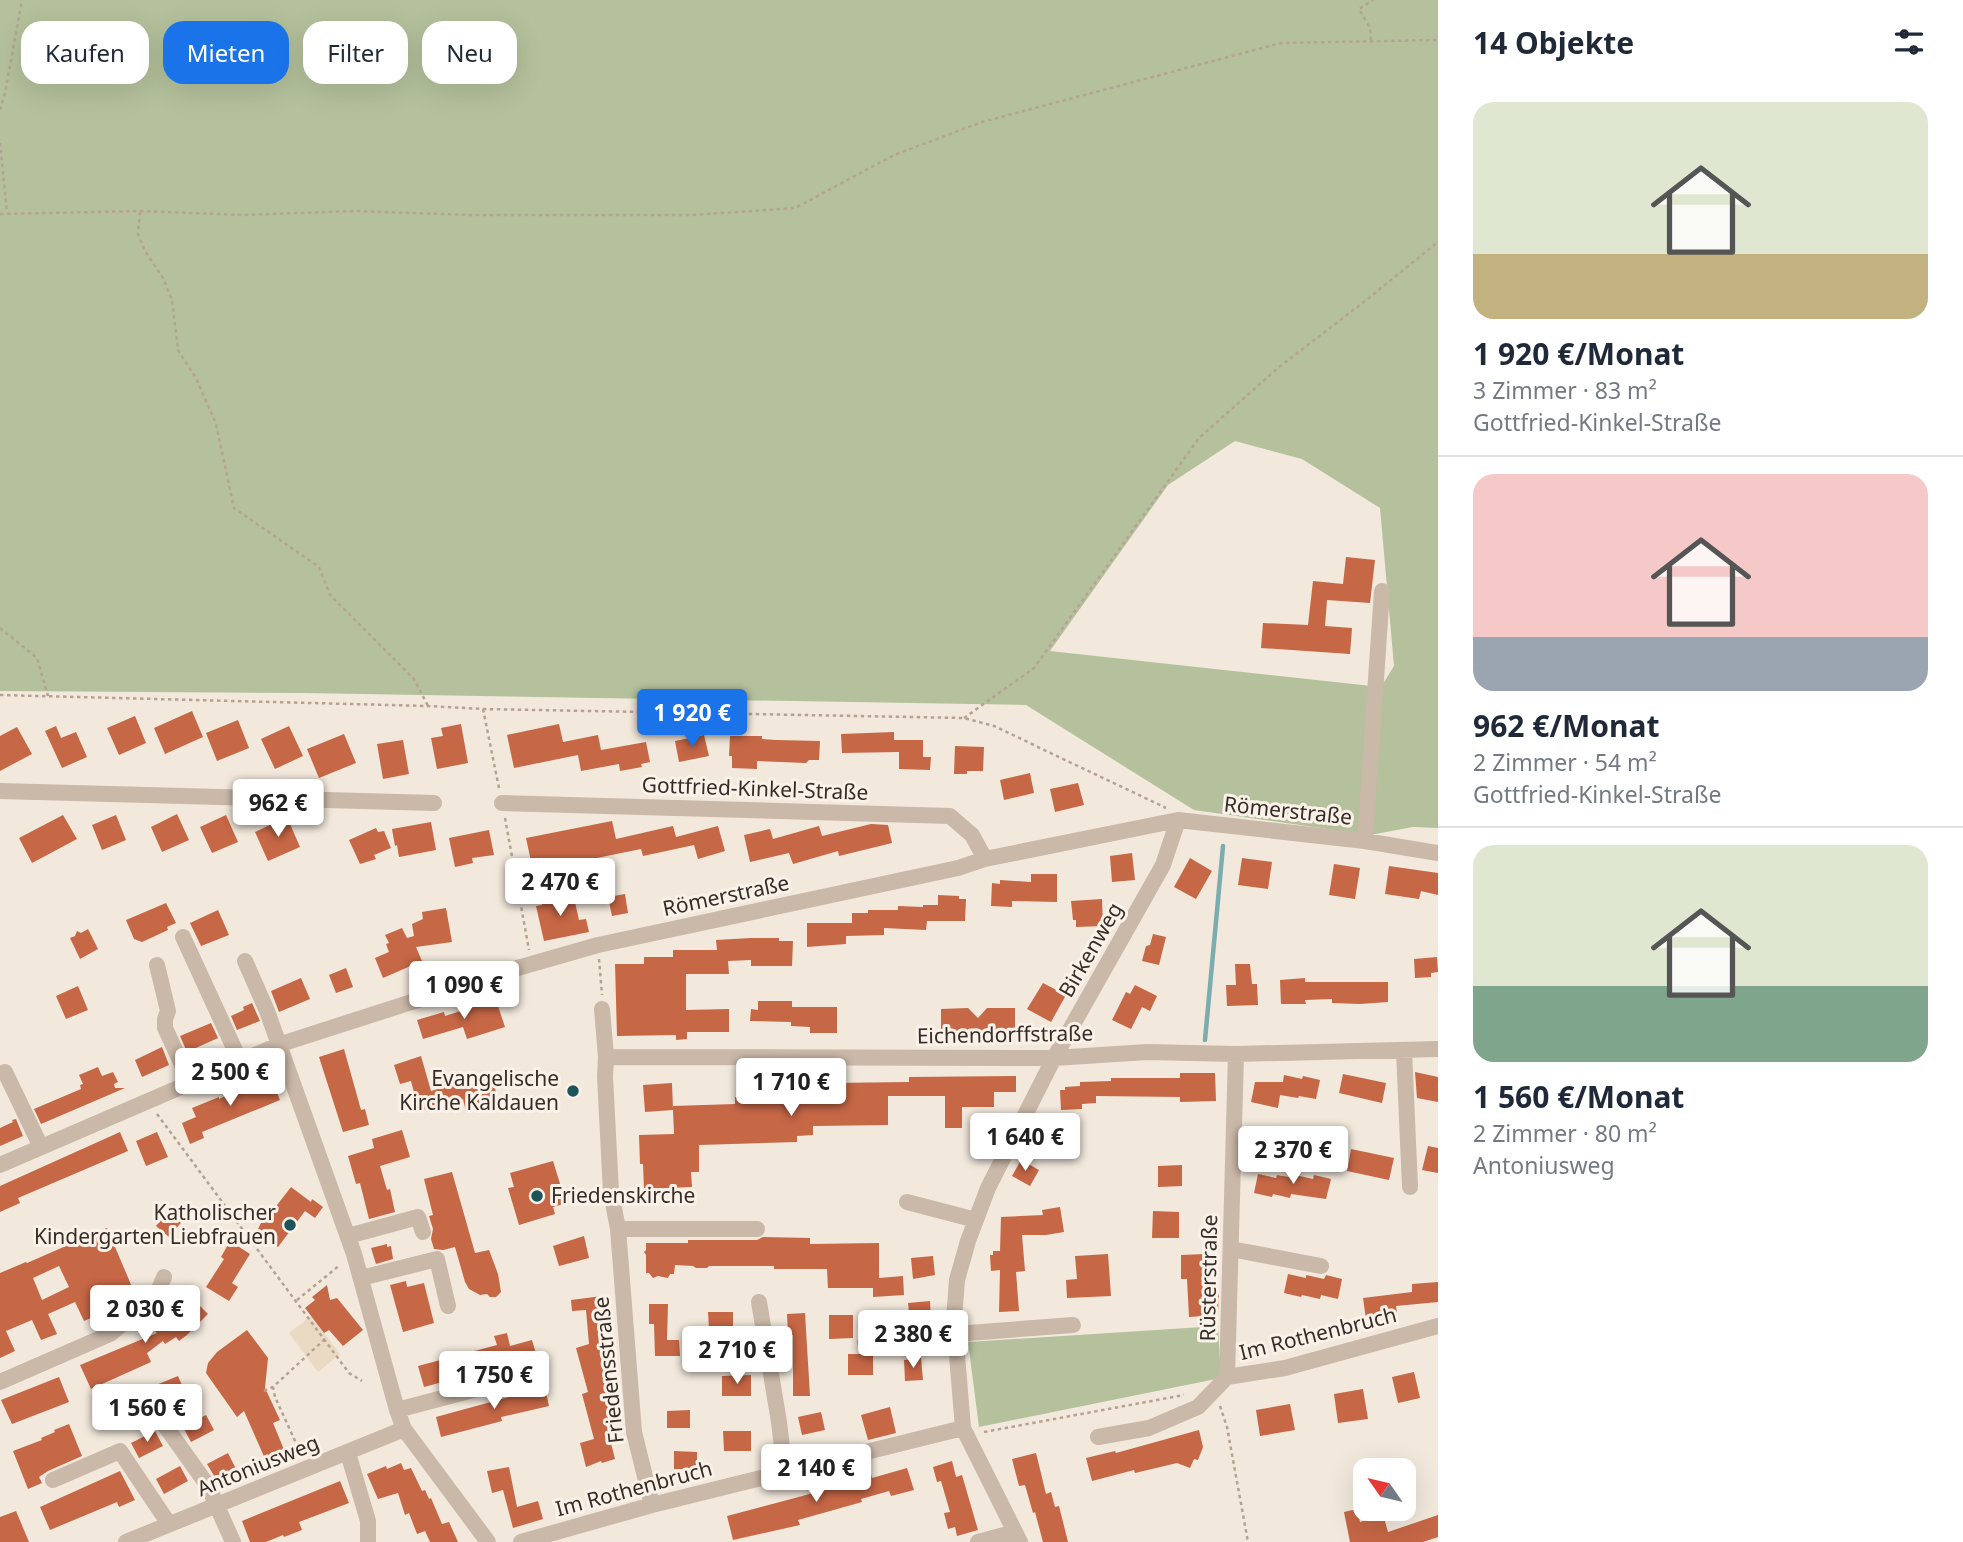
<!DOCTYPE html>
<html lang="de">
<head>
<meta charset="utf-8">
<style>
  body { margin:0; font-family:"Noto Sans",sans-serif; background:#f2f2f3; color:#1f2937; height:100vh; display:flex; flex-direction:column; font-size:26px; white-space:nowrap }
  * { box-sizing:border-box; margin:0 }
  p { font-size:23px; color:#747a83 }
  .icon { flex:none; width:38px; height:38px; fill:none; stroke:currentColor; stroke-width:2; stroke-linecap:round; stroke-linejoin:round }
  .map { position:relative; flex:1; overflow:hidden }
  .drawer { display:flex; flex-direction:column; background:#fff; width:525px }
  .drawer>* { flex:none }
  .guide { position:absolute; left:21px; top:21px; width:665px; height:63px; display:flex; gap:14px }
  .needle { width:46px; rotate:304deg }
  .fabs { position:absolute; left:1353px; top:1458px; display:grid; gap:14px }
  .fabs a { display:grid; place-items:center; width:63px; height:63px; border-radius:14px; background:#fff; box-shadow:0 7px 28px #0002; font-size:35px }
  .price { position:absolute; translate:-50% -60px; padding:0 16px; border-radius:7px; background:#fff; color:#222; font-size:23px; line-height:46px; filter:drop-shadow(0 2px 4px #0008) }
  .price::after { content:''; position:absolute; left:50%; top:42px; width:21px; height:16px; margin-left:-10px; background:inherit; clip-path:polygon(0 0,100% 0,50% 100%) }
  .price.active { background:#1a73e8; color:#fff }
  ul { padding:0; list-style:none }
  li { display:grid; align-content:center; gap:14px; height:371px; padding:0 35px }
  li+li { border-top:2px solid #e0e1e3 }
  li span { display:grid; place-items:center; height:217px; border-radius:21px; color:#555 }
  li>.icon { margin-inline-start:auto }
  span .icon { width:126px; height:126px; fill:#fffc; stroke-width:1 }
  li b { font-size:30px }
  h2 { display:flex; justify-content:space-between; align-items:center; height:84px; padding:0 35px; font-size:30px }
  .tag { padding:0 24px; border-radius:21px; background:#fff; box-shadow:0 7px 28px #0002; font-size:24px; line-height:63px }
  .tag.active { background:#1a73e8; color:#fff }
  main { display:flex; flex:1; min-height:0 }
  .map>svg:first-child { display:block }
</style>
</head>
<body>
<main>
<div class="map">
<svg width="1438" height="1542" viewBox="0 0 1438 1542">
  <rect width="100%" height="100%" fill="#f2e8dc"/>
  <!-- green -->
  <path fill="#b4c19c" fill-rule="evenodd" d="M0 0H1438V828L1413 827 1370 835 1194 810 1026 705 304 693 0 691ZM1235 441 1302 459 1380 508 1394 666 1381 687 1050 651 1168 485Z
    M1218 1326 1221 1378 979 1427 968 1342Z"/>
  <!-- plaza -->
  <path fill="#eadac3" d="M311 1316 340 1354 318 1372 289 1333Z"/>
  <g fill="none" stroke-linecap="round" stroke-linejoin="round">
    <!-- stream -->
    <path stroke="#7bacaf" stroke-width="4.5" d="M1205 1040 1223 846"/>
  </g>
  <!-- building -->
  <path fill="#c66746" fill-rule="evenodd" d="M1346 557 1375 560 1370 603 1327 600 1325 626 1352 628 1350 654 1261 648 1263 623 1308 625 1313 581 1343 584Z
    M192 711 203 737 165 754 154 728Z
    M135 716 146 743 119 755 107 728Z
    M238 720 249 748 217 761 206 733Z
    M461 724 468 763 437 769 431 738 443 736 441 728Z
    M559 724 563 742 598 735 601 750 646 742 650 762 641 764 642 767 620 771 619 764 581 771 578 755 514 768 507 735Z
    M56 726 61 738 76 732 87 757 62 768 45 731Z
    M289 726 303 756 275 769 261 739Z
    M17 727 32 754 0 771V736Z
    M894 732V740H923V757H931L930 770 899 769V752L842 753 841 734Z
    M344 734 356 763 319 778 307 749Z
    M704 735 709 756 679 762 675 741Z
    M730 736H762V739L776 740 820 741 819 760H809L806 763 757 761V769L732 768V756H729Z
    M403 740 409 774 383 779 377 744Z
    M955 746 984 747 983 771H967V774H954Z
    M1030 773 1034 793 1004 800 1000 780Z
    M1078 783 1084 805 1055 812 1050 789Z
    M177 814 189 840 162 852 151 827Z
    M63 815 77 839 32 863 19 838Z
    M116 815 126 840 102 850 92 825Z
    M226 815 238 842 212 853 200 827Z
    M287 817 300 847 268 861 255 832Z
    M612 821 616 839 673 826 676 837 718 826 725 851 698 859 694 845 643 856 641 849 533 871 526 838Z
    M431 822 436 850 399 857 397 845 395 846 392 829Z
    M871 824 888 825 892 843 839 856 838 851 793 864 789 853 750 862 744 835 770 829 773 839 819 826 822 836Z
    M376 828 378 832 384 831 391 848 374 855 376 859 360 864 349 840Z
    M489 830 494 855 472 858 473 863 455 867 449 838Z
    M1132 853 1135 880 1112 882 1110 856Z
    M1190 858 1212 871 1196 899 1174 887Z
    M1242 858 1272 862 1268 889 1238 885Z
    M1334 864 1360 868 1355 899 1329 895Z
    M1389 866 1438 873V895L1421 891 1419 899 1385 894Z
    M1031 874H1057V902L1012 901V907L991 906 992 883 1000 884V880L1031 882Z
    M573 893 579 920 586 919 589 932 544 941 536 906 542 905 541 900Z
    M625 894 628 913 612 916 608 897Z
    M938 895 959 896V899H966L965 921H927L926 930 884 928V935L846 936V944L807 947V923H852V913H868V910H898V906L923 907V905H938Z
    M1102 899 1103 926 1076 927V920H1073L1071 901Z
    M166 903 176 923 167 927 168 930 142 942 134 939 126 920Z
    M446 908 452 942 416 947 422 961 383 978 375 958 389 952 386 944 389 943 385 935 402 928 407 938 414 936 412 924 423 919 422 912Z
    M218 910 229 935 201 946 190 923Z
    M88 929 98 949 80 959 70 938 75 936 77 931 81 933Z
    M1153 934 1166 937 1159 965 1142 961 1146 946 1150 945Z
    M751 938H779V941H793L792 966H751V960L728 961 729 974H686V1010L729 1009V1032H687V1039L676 1040V1035L617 1036 615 964H644V957H673V950H717L716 940Z
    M1437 957 1438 972 1431 973V977L1415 978 1414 959Z
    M1235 964H1250L1252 984H1257L1258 1005 1227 1006 1226 985H1236Z
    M346 968 353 987 336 993 329 975Z
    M301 978 310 999 279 1012 271 991Z
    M1305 978V982H1388V1002L1360 1004 1332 1003V999L1305 1000 1306 1004H1281L1280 980Z
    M1043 983 1066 995 1051 1022 1027 1009Z
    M1135 985 1157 996 1150 1011 1142 1007 1131 1029 1112 1020 1126 992 1130 994Z
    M78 986 88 1010 66 1019 56 996Z
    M496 1000 505 1027 467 1039 463 1027 423 1039 417 1020 444 1012 445 1016Z
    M758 1001H792V1007H837V1033H810V1027L791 1026V1022L750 1021 751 1009 758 1010Z
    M252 1003 260 1021 237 1030 231 1016 244 1010 243 1007Z
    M968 1008 978 1018 987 1008H1015V1034H941V1009Z
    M211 1023 218 1038 187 1052 180 1036Z
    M162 1047 169 1065 142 1077 135 1060Z
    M344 1049 361 1110 365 1109 369 1125 343 1132 319 1057Z
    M421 1056 431 1091 491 1074 500 1107 478 1113 476 1109 466 1112 463 1099 419 1111 411 1081 400 1084 394 1065Z
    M98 1067 102 1076 113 1072 118 1082 114 1084 115 1088H125L41 1124 34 1109 81 1089 80 1085 83 1084 79 1075Z
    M1415 1072 1438 1077V1102L1417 1098Z
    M1180 1073H1215L1216 1101 1180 1102V1097L1096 1096V1103L1082 1104V1109L1061 1110 1060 1090H1065V1087L1080 1086V1082L1111 1081V1078H1180Z
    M1343 1074 1386 1083 1382 1103 1339 1093Z
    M1284 1075 1302 1079 1303 1076 1320 1080 1316 1099 1299 1096 1298 1098 1280 1095 1278 1108 1251 1102 1255 1082H1283Z
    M270 1076 280 1100 202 1132 204 1138 190 1144 182 1123 196 1117 192 1108 219 1097V1099Z
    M1016 1076V1092H994V1107H962V1128H945V1096H888V1125L813 1126V1135L797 1136V1142L699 1145V1172H691L692 1187 644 1189 643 1164H640L639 1135 674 1134 673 1110 645 1112 643 1085 672 1083 673 1109V1106L735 1104V1097L830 1094V1083L909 1082V1077Z
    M16 1119 23 1136 0 1146V1128L13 1122 12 1120Z
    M1051 1122 1066 1134 1052 1152 1036 1139Z
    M402 1130 410 1157 380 1166 387 1190 390 1189 395 1212 369 1219 360 1183 356 1184 348 1156 374 1148 372 1139Z
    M120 1132 128 1151 18 1198 20 1203 0 1212V1186Z
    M157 1132 168 1157 146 1166 136 1141Z
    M1428 1146 1438 1148V1173L1422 1170Z
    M1351 1149 1394 1158 1389 1180 1347 1171Z
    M1021 1160 1039 1170 1030 1186 1012 1176Z
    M553 1161 566 1203 553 1207 555 1214 519 1225 508 1188 514 1187 510 1173Z
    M1182 1165V1186L1158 1187V1166Z
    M452 1172 475 1253 489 1250 498 1274 501 1292 496 1297H490L487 1294 480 1295 469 1289 465 1282 455 1247 443 1250 434 1249 431 1239 433 1229 429 1216 433 1215 424 1179Z
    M1258 1174 1276 1178 1277 1175 1294 1178 1295 1175 1313 1179 1314 1175 1331 1179 1326 1199 1291 1194 1290 1198 1273 1194 1272 1197 1254 1193Z
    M291 1187 311 1202 312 1199 323 1207 315 1218 305 1211 278 1247 257 1231 262 1221 267 1218Z
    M1060 1207 1064 1232 1046 1235H1022L1025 1271 1016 1272 1019 1311 999 1312 1000 1270 991 1271 990 1255H993V1251H1000L1001 1217 1043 1215 1042 1210Z
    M171 1208 184 1219 169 1237 156 1226Z
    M1153 1211 1179 1212V1238H1152Z
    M107 1228 135 1294 121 1300 115 1286 91 1295 100 1314 84 1321 75 1302 48 1314 57 1334 41 1340 32 1320 6 1331 15 1351 0 1358V1273L26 1262 27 1263ZM59 1266 69 1287 42 1300 33 1278Z
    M584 1236 589 1258 559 1266 553 1246Z
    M763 1237 810 1238V1244L879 1243V1278L903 1276 904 1295 873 1297V1288H828L827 1269H774V1266H709L707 1268H696L693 1266 675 1265 674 1274H670L668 1278 658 1276 653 1278 649 1273H646V1255L644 1252 646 1250V1243H688V1240H757Z
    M230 1241 250 1254 232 1283 238 1287 229 1301 206 1287 224 1259 221 1257Z
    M387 1244V1247L391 1246 393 1259 376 1264 371 1248Z
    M1108 1254 1111 1296 1067 1298 1066 1280 1077 1279 1075 1256Z
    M1205 1254 1207 1290 1219 1289 1218 1315 1189 1317 1187 1279H1181V1255Z
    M933 1256 935 1275 913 1279 911 1258Z
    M1288 1274 1306 1278V1275L1324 1279 1326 1275 1342 1279 1338 1299 1321 1295 1320 1299 1302 1295 1301 1297 1284 1293Z
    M406 1281 407 1287 424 1283 434 1323 403 1332 390 1285Z
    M1438 1282V1302L1396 1306 1397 1314 1366 1319 1363 1298 1412 1292V1284Z
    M327 1285 330 1300 337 1298 363 1330 343 1346 329 1330 324 1333 305 1308 315 1300 312 1297Z
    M189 1295 208 1314 187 1335 179 1341 176 1337 165 1344 163 1341 147 1353 151 1362 91 1389 80 1365 157 1333 152 1328Z
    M602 1296 605 1324 597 1325 609 1370 603 1372 615 1417 605 1420 615 1459 602 1463 601 1461 586 1467 580 1443 594 1439 582 1394 588 1392 576 1348 589 1344 586 1310 572 1311 571 1300Z
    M930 1301 931 1322 925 1323 926 1330 911 1331 908 1303Z
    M649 1304H668L667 1340H679L680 1356H655L654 1324H649Z
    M708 1312H733V1329H709Z
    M805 1313 810 1396H793V1335L788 1336 787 1314Z
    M829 1315H853V1338L829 1339Z
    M247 1330 268 1358 265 1388 280 1420 273 1423 285 1452 266 1461 244 1411 237 1417 206 1373 208 1363 217 1352Z
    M507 1333 510 1346 532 1340 538 1360 503 1369 502 1366 424 1387 418 1366 497 1345 494 1336Z
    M848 1354H873V1375H848Z
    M921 1358 923 1380 905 1381 904 1360Z
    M1414 1372 1420 1398 1398 1403 1392 1377Z
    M751 1375V1396H722V1376Z
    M178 1376 185 1392 150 1407 151 1411 126 1421 120 1404 158 1389 156 1385Z
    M59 1377 69 1402 12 1424 1 1400Z
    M544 1383 549 1406 501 1417 502 1421 441 1437 436 1417 513 1396 511 1391Z
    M1363 1389 1368 1419 1338 1423 1334 1394Z
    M1290 1404 1295 1430 1260 1436 1256 1410Z
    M890 1407 896 1433 868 1440 861 1415Z
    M690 1410V1428H667V1411Z
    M821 1412 825 1430 802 1435 798 1417Z
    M206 1415 214 1430 191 1442 183 1427Z
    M69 1424 82 1456 48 1471 39 1477 42 1483 28 1489 13 1451 42 1440 41 1438 55 1432 54 1430Z
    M1199 1430 1203 1447 1198 1460 1194 1459 1190 1468 1177 1463 1135 1473 1134 1470 1092 1481 1086 1458 1115 1451 1116 1453Z
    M155 1431 163 1446 139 1458 131 1443Z
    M723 1431H751V1451H724Z
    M674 1451 697 1452V1469H674Z
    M228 1453 236 1469 216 1479 207 1464Z
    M1036 1453 1046 1494 1051 1492 1055 1507 1059 1506 1068 1542H1043L1035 1512 1033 1513 1025 1485 1019 1486 1012 1459Z
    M952 1461 956 1477 962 1475 978 1530 957 1536 955 1527 948 1529 944 1513 950 1512 941 1481 937 1482 933 1467Z
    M401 1463 404 1470 411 1468 422 1491 425 1490 429 1499 431 1498 442 1524 449 1522 458 1542H430L425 1531 417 1534 409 1513 405 1515 398 1493 378 1499 367 1474 386 1466 387 1469Z
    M180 1466 188 1481 164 1494 156 1479Z
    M509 1467 517 1507 538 1501 543 1519 513 1528 503 1490 492 1493 487 1471Z
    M907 1468 914 1490 891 1496 889 1491 861 1499 862 1502 798 1520 800 1525 733 1540 727 1516 806 1495 856 1480 855 1478 871 1474 872 1478Z
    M120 1471 135 1500 119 1507 117 1502 50 1530 40 1507Z
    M340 1481 349 1503 299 1522 302 1530 284 1537 283 1535 266 1542H250L242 1521Z
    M1357 1509 1360 1522 1383 1514 1388 1532 1438 1515V1537L1423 1542H1350L1344 1512Z
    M16 1511 29 1542H0V1517Z"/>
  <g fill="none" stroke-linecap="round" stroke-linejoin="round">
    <!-- path -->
    <path stroke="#b6a292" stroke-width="2.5" stroke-dasharray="3.5 3.5" stroke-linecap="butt" d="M1371 40 1370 28 1359 9 1373 0
      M0 110 5 93 22 0
      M0 143 7 213
      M140 212 138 234 145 251 163 278 172 300 178 350 196 378 216 424 234 508 319 567 330 595 414 679 428 706
      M0 214 140 211 244 215 354 211 470 215H693L795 208 894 155 982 122 1281 43 1438 40
      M0 628 37 658 48 696
      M0 695 428 706 483 709 964 718 994 726 1166 808
      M483 709 499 788
      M964 718 1034 668 1199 438 1279 367 1360 305 1438 242
      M505 818 529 950
      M599 959 602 995
      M157 1114 349 1373 362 1381
      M297 1300 340 1265
      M264 1391 273 1387
      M1220 1406 1227 1427 1248 1542
      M984 1432 1184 1395
      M301 1454 275 1397 273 1387 325 1339"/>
    <!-- minor -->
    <path stroke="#cab8a8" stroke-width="16" d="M0 791 434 803
      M502 803 950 816 972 835 985 859
      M1365 841 1382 591
      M183 937 240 1061
      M245 961 267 1011 354 1254 397 1410 404 1429 488 1542
      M157 965 168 1011 165 1019V1028L190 1082
      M602 1009 606 1057 605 1077 611 1192 618 1229 634 1432 652 1505
      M1404 1051 1410 1187
      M606 1057 1054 1058 1147 1052 1236 1054 1438 1049
      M5 1072 41 1147
      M0 1165 278 1045 514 969 598 945 958 868 985 859 1178 820 1365 841 1438 853
      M907 1202 976 1220
      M618 1229H757
      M348 1236 418 1217 423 1232
      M1231 1249 1321 1266
      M361 1278 437 1259 448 1306
      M759 1302 779 1422 785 1472
      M955 1334 1073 1325
      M865 1342H956
      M1227 1377 1236 1054
      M0 1382 110 1334 156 1296 164 1277
      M397 1410 496 1384
      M161 1420 208 1486 233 1542
      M1098 1437 1149 1428 1198 1407 1227 1377 1285 1368 1438 1326
      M348 1453 368 1521V1542
      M53 1480 120 1451 169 1524
      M126 1542 404 1429
      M521 1542 652 1505 963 1428
      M978 1542 1015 1532
      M1020 1542 963 1428 954 1319 957 1280 968 1241 988 1188 1054 1058 1163 865 1178 820"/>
  </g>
  <!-- markers -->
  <g fill="#1e5459" stroke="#faf2e9" stroke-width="2.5">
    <circle cx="573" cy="1091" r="7"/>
    <circle cx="537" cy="1196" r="7"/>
    <circle cx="290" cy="1225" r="7"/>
  </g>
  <g text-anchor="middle" stroke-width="6" stroke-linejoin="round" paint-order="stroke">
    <!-- street labels -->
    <g font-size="21" fill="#372d28" stroke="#faf2e9">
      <text transform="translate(755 789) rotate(2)" y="7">Gottfried-Kinkel-Straße</text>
      <text transform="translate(1288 811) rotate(6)" y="7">Römerstraße</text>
      <text transform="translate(726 896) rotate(-12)" y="7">Römerstraße</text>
      <text transform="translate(1091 950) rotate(-60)" y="7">Birkenweg</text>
      <text transform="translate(1005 1035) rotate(-1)" y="7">Eichendorffstraße</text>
      <text transform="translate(1209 1278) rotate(-89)" y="7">Rüsterstraße</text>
      <text transform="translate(1318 1334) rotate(-14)" y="7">Im Rothenbruch</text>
      <text transform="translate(609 1370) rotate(-96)" y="7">Friedensstraße</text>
      <text transform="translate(258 1466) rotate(-22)" y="7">Antoniusweg</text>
      <text transform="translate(634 1489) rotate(-15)" y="7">Im Rothenbruch</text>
    </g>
    <!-- poi labels -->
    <g font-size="21" fill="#372d28" stroke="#faf2e9" text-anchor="end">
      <text x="559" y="1086">Evangelische<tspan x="559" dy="24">Kirche Kaldauen</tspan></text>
      <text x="551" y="1203" text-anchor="start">Friedenskirche</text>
      <text x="276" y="1220">Katholischer<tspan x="276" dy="24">Kindergarten Liebfrauen</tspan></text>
    </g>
  </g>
</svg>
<div class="fabs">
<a><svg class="needle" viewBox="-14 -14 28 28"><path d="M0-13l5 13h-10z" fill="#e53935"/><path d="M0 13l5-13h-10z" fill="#747a83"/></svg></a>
</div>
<b class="price active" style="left:692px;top:749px">1 920 €</b>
<b class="price" style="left:278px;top:839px">962 €</b>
<b class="price" style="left:560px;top:918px">2 470 €</b>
<b class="price" style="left:464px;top:1021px">1 090 €</b>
<b class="price" style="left:230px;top:1108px">2 500 €</b>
<b class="price" style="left:791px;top:1118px">1 710 €</b>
<b class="price" style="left:1025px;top:1173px">1 640 €</b>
<b class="price" style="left:1293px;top:1186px">2 370 €</b>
<b class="price" style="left:145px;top:1345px">2 030 €</b>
<b class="price" style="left:913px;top:1370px">2 380 €</b>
<b class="price" style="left:737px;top:1386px">2 710 €</b>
<b class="price" style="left:494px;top:1411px">1 750 €</b>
<b class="price" style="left:147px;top:1444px">1 560 €</b>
<b class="price" style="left:816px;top:1504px">2 140 €</b>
<div class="guide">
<a class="tag">Kaufen</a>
<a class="tag active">Mieten</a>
<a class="tag">Filter</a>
<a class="tag">Neu</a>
</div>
</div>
<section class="drawer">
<h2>14 Objekte<svg class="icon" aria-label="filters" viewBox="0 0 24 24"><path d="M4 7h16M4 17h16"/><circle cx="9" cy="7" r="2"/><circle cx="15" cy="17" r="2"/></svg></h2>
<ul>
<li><span style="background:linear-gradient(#dfe7d0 70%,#c2b280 0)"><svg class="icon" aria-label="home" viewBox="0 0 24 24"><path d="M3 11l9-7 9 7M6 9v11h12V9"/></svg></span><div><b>1 920 €/Monat</b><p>3 Zimmer · 83 m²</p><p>Gottfried-Kinkel-Straße</p></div></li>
<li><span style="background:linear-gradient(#f6c9c9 75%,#9aa5b1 0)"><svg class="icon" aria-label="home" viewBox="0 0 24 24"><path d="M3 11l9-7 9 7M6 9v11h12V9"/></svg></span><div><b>962 €/Monat</b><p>2 Zimmer · 54 m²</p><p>Gottfried-Kinkel-Straße</p></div></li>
<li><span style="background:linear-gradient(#dfe7d0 65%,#7fa58c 0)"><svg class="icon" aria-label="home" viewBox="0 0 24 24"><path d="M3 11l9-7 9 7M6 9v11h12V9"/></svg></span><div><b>1 560 €/Monat</b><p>2 Zimmer · 80 m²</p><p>Antoniusweg</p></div></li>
</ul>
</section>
</main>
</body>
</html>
